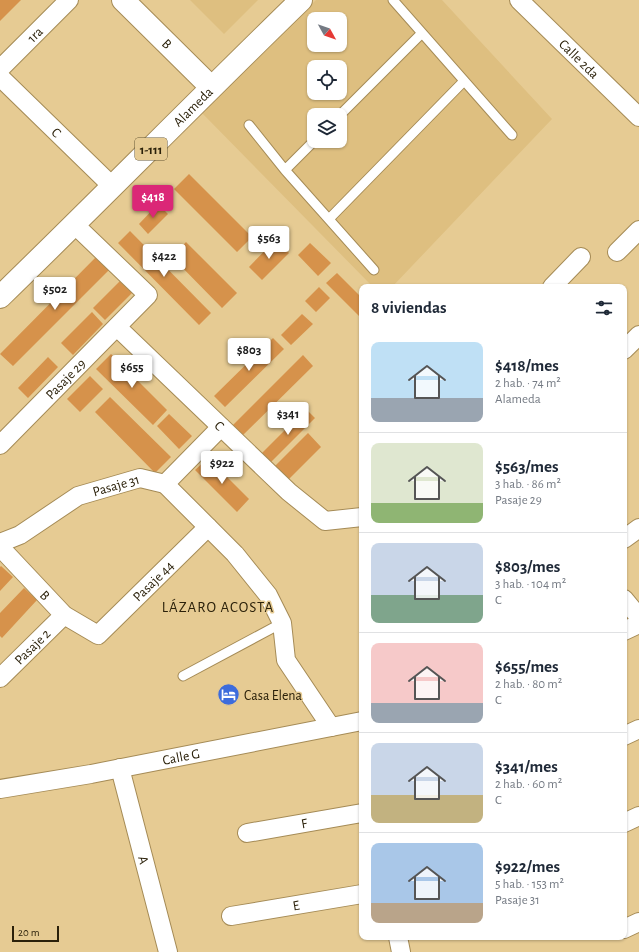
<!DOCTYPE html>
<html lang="es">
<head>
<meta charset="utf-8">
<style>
  body { margin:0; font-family:"Alegreya Sans",sans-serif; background:#f2f2f3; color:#1f2937; height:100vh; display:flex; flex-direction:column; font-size:15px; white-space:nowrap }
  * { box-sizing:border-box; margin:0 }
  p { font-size:13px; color:#747a83 }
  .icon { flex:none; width:22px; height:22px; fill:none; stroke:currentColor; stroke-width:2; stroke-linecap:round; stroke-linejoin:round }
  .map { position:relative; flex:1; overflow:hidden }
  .side { position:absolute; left:359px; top:284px; width:268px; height:656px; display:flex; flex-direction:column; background:#fff; border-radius:8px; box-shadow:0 1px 3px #0004 }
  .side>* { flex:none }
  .needle { width:26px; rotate:130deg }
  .fabs { position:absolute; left:307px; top:12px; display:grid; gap:8px }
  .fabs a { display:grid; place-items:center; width:40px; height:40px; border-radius:8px; background:#fff; box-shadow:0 1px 3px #0004; font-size:20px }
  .scale { position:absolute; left:12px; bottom:10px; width:47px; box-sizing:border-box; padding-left:4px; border:2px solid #2b210a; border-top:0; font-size:11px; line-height:14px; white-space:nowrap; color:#2b210a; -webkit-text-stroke:3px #e6cb93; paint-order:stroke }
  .price { position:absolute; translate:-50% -34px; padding:0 9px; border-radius:4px; background:#fff; color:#222; font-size:13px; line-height:26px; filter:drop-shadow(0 1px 2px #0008) }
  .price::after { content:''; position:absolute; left:50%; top:24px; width:12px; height:9px; margin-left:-6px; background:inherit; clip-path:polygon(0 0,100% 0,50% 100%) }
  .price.active { background:#db2777; color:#fff }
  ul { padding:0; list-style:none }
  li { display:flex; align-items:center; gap:12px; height:100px; padding:0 12px }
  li+li { border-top:1px solid #e0e1e3 }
  li span { display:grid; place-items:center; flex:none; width:112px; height:80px; border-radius:8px; color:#555 }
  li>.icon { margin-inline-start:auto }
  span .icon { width:48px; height:48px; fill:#fffc; stroke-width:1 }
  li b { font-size:17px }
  h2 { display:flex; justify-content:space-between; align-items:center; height:48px; padding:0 12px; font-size:17px }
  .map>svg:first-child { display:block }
</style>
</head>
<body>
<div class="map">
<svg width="639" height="952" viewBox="0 0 639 952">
  <rect width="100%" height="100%" fill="#e6cb93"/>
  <!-- built -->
  <path fill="#debf80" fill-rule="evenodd" d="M190 0H258L224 34Z
    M316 0H442L552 119 392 287H373L202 113ZM314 19H340V45H314ZM314 67H340V93H314ZM314 115H340V141H314Z"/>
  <!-- building -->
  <path fill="#d6924b" d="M0 0H21L0 21Z
    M189 174 252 237 237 252 174 189Z
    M158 204 168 214 148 234 139 224Z
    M130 231 211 313 199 325 118 243Z
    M276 239 289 253 262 280 249 267Z
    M186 242 237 293 222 308 172 257Z
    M310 243 331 263 318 276 298 255Z
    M97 256 110 269 13 366 0 354Z
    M337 273 362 298V319L326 283Z
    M124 277 136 289 105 320 93 308Z
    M319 287 330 298 316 312 305 301Z
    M92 312 103 324 73 355 61 343Z
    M302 314 313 324 291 345 281 335Z
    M273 338 284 349 225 407 214 396Z
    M111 354 167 410 153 425 96 369Z
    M303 355 313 366 243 435 233 425Z
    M48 357 58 367 28 398 18 388Z
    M90 376 103 389 80 412 67 399Z
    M110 397 171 457 155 473 95 412Z
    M306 409 315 418 270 463 261 454Z
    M169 414 192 436 179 449 157 426Z
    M308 433 321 447 288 480 275 466Z
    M208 458 249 499 237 512 195 470Z
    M1 566 13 577 0 591V567Z
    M24 588 37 600 2 638 0 636V613Z"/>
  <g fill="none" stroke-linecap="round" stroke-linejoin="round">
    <defs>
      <path id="service" d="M393 0 512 135
        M340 115 422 33
        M249 125 285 170 374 270
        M285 170 314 141
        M329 219 464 81
        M183 676 282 623"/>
      <g id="minor">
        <path id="s1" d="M519 0 639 117"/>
        <path id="s2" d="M0 69 69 0"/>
        <path id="s3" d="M0 77 113 187"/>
        <path d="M617 252 639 230"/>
        <path d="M552 287 581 257"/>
        <path id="s4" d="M117 327 289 492 325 521 362 517"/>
        <path d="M624 350 639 335"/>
        <path id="s5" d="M0 445 148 295 75 225"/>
        <path d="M165 484 235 554 268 595 282 623 286 660 331 727"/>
        <path d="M624 539 639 528"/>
        <path id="s6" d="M0 543 20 535 78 496 140 478 165 484 221 427"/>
        <path id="s7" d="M0 547 64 615 98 635 208 527"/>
        <path d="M624 599 639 617"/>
        <path d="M624 631 639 624"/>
        <path id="s8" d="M0 678 64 615"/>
        <path d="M624 736 639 729"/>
        <path id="s9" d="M120 768 168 952"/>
        <path id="s10" d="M0 789 91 774 362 721"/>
        <path d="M624 823 639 816"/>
        <path id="s11" d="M247 833 362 813"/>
        <path id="s12" d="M231 916 362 894"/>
        <path d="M624 929 639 922"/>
        <path d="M398 937 401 952"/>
      </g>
      <g id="tertiary">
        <path id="s13" d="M123 0 211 87"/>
      </g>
      <g id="primary">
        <path id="s14" d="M0 297C101 199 200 98 301 0"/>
      </g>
    </defs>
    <!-- service casing -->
    <use href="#service" stroke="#a58b56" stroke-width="11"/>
    <!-- minor casing -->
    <use href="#minor" stroke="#a58b56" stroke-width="20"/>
    <!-- tertiary casing -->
    <use href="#tertiary" stroke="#a58b56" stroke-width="24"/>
    <!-- primary casing -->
    <use href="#primary" stroke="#a58b56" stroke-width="24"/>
    <!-- service -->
    <use href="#service" stroke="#fff" stroke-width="9"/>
    <!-- minor -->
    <use href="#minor" stroke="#fff" stroke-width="18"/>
    <!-- tertiary -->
    <use href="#tertiary" stroke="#fff" stroke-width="22"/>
    <!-- primary -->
    <use href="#primary" stroke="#fff" stroke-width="22"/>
  </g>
  <!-- icons -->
  <defs>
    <symbol id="hotel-disc" viewBox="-11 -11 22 22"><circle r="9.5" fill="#3d6cdc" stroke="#e6cb93"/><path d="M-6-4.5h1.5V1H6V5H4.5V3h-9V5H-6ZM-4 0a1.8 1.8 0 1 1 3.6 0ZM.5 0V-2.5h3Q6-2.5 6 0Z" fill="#fff"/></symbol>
  </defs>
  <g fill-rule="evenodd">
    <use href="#hotel-disc" x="216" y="682" width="25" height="25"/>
  </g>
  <g text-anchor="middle" stroke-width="3" stroke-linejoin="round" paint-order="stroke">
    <!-- shield labels -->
    <rect fill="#e6cb93" stroke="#635433" stroke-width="1" x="135" y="138" width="32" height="22" rx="3"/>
    <g font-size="13" font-weight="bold" fill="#2b210a">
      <text x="151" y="154">1-111</text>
    </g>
    <!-- street labels -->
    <g font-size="14" fill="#2b210a" stroke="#e6cb93">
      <text dy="5" stroke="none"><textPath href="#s2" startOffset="49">1ra</textPath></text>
      <text dy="5" stroke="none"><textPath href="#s13" startOffset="62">B</textPath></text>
      <text dy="5" stroke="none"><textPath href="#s1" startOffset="84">Calle 2da</textPath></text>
      <text dy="5" stroke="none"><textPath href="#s14" startOffset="271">Alameda</textPath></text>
      <text dy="5" stroke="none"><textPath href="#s3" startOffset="79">C</textPath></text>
      <text dy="5" stroke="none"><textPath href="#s5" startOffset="93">Pasaje 29</textPath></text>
      <text dy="5" stroke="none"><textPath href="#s4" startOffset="142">C</textPath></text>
      <text dy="5" stroke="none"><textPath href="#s6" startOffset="131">Pasaje 31</textPath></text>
      <text dy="5" stroke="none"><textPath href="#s7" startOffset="210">Pasaje 44</textPath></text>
      <text dy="5" stroke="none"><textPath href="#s7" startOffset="66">B</textPath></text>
      <text dy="5" stroke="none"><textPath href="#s8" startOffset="45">Pasaje 2</textPath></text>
      <text dy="5" stroke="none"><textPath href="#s10" startOffset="184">Calle G</textPath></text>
      <text dy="5" stroke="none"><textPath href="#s11" startOffset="58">F</textPath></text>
      <text dy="5" stroke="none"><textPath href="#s9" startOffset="95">A</textPath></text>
      <text dy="5" stroke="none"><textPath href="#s12" startOffset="66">E</textPath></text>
    </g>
    <!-- poi labels -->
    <g font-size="14" fill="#2b210a" stroke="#e6cb93" text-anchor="start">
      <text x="244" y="700">Casa Elena</text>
    </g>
    <!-- neighbourhood labels -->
    <g font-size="15" letter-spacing="1" fill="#2b210a" stroke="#e6cb93">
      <text x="218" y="612">LÁZARO ACOSTA</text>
    </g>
  </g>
</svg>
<div class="fabs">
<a><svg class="needle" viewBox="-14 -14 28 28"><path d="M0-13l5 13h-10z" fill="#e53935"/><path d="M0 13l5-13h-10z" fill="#747a83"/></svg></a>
<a><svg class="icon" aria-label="locate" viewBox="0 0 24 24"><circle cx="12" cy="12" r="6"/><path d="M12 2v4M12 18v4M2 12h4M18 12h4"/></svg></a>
<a><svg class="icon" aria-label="layers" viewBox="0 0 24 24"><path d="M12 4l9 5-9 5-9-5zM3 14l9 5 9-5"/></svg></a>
</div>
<div class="scale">20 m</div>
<b class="price active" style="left:153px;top:219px">$418</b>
<b class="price" style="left:269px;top:260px">$563</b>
<b class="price" style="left:164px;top:278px">$422</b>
<b class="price" style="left:55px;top:311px">$502</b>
<b class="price" style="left:249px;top:372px">$803</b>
<b class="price" style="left:132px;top:389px">$655</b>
<b class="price" style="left:288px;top:436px">$341</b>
<b class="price" style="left:222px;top:485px">$922</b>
<section class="side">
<h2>8 viviendas<svg class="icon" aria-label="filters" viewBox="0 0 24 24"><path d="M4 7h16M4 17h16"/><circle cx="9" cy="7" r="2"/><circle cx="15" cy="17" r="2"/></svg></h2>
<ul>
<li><span style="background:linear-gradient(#bfe0f5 70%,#9aa5b1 0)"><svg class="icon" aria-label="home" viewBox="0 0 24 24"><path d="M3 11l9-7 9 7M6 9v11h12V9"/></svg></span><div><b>$418/mes</b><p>2 hab. · 74 m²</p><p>Alameda</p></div></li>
<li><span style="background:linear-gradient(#dfe7d0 75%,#8fb573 0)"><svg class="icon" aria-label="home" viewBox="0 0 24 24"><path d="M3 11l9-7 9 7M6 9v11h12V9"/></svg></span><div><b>$563/mes</b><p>3 hab. · 86 m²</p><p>Pasaje 29</p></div></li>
<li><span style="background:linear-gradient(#c9d6e8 65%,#7fa58c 0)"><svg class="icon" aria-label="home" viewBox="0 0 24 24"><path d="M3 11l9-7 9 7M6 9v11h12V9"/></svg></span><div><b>$803/mes</b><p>3 hab. · 104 m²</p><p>C</p></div></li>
<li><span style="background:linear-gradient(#f6c9c9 75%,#9aa5b1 0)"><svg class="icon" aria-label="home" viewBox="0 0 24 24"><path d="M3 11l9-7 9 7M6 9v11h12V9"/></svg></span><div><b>$655/mes</b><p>2 hab. · 80 m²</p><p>C</p></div></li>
<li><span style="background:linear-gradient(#c9d6e8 65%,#c2b280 0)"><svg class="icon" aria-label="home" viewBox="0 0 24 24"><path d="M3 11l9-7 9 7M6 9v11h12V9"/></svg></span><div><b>$341/mes</b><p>2 hab. · 60 m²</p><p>C</p></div></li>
<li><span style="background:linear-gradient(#a9c7e8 75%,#b9a48a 0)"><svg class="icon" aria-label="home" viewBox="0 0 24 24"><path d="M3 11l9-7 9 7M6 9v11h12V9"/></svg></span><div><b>$922/mes</b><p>5 hab. · 153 m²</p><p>Pasaje 31</p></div></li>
</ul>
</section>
</div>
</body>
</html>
